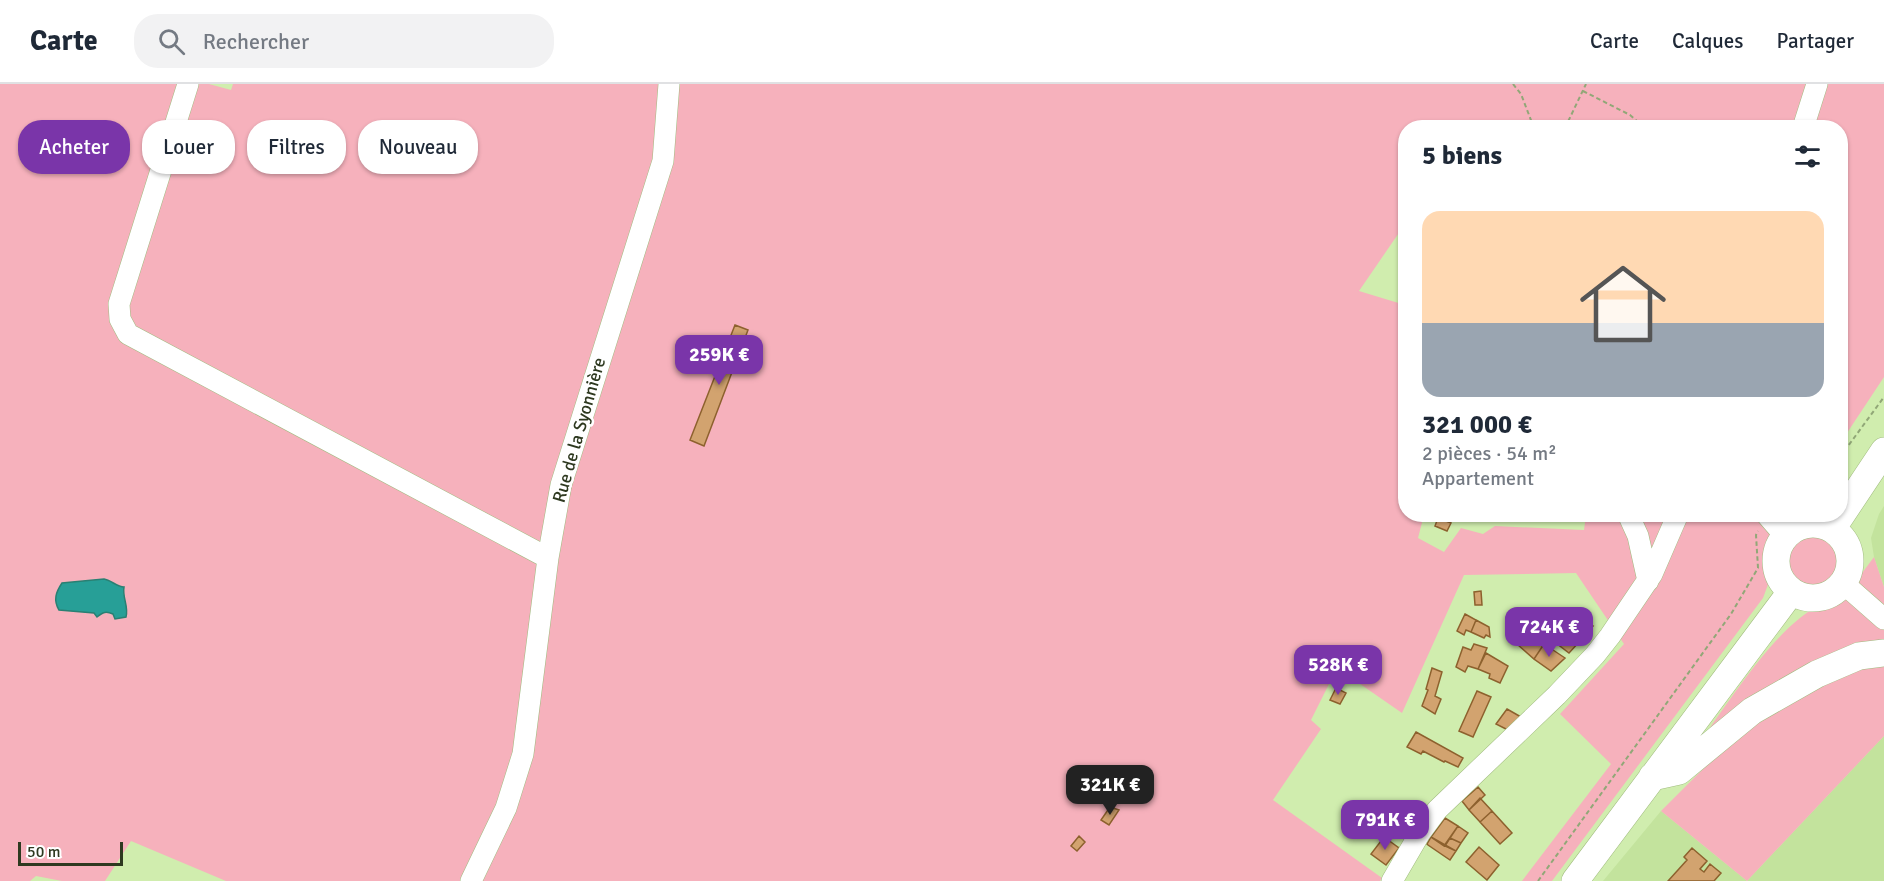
<!DOCTYPE html>
<html lang="fr">
<head>
<meta charset="utf-8">
<style>
  body { margin:0; font-family:Signika,sans-serif; background:#f2f2f3; color:#1f2937; height:100vh; display:flex; flex-direction:column; font-size:22px; white-space:nowrap }
  * { box-sizing:border-box; margin:0 }
  p { font-size:20px; color:#747a83 }
  .icon { flex:none; width:33px; height:33px; fill:none; stroke:currentColor; stroke-width:2; stroke-linecap:round; stroke-linejoin:round }
  .map { position:relative; flex:1; overflow:hidden }
  .panel { position:absolute; left:1398px; top:36px; width:450px; height:402px; display:flex; flex-direction:column; background:#fff; border-radius:24px; box-shadow:0 2px 4px #0004 }
  .panel>* { flex:none }
  .top-card { position:absolute; left:18px; top:36px; width:570px; height:54px; display:flex; gap:12px }
  .scale { position:absolute; left:18px; bottom:15px; width:105px; box-sizing:border-box; padding-left:6px; border:3px solid #2e3920; border-top:0; font-size:16px; line-height:21px; white-space:nowrap; color:#2e3920; -webkit-text-stroke:4px #fff; paint-order:stroke }
  .price { position:absolute; translate:-50% -51px; padding:0 14px; border-radius:12px; background:#7a35a9; color:#fff; font-size:20px; line-height:39px; filter:drop-shadow(0 2px 3px #0008) }
  .price::after { content:''; position:absolute; left:50%; top:36px; width:18px; height:14px; margin-left:-9px; background:inherit; clip-path:polygon(0 0,100% 0,50% 100%) }
  .price.active { background:#222; color:#fff }
  ul { padding:0; list-style:none }
  li { display:grid; align-content:center; gap:12px; height:318px; padding:0 24px }
  li+li { border-top:2px solid #e0e1e3 }
  li span { display:grid; place-items:center; height:186px; border-radius:18px; color:#555 }
  li>.icon { margin-inline-start:auto }
  span .icon { width:108px; height:108px; fill:#fffc; stroke-width:1 }
  li b { font-size:26px }
  h2 { display:flex; justify-content:space-between; align-items:center; height:72px; padding:0 24px; font-size:26px }
  .tag { padding:0 21px; border-radius:24px; background:#fff; box-shadow:0 2px 4px #0004; font-size:21px; line-height:54px }
  .tag.active { background:#7a35a9; color:#fff }
  header { display:flex; align-items:center; gap:36px; box-sizing:border-box; height:84px; padding:0 30px; background:#fff; border-bottom:2px solid #e0e1e3 }
  header strong { font-size:28px }
  nav { display:flex; gap:33px; margin-inline-start:auto; font-size:21px }
  .search { width:420px; height:54px; background:#f2f2f3; display:flex; align-items:center; gap:15px; box-sizing:border-box; padding:0 21px; border-radius:24px; color:#747a83; font-size:22px }
  .map>svg:first-child { display:block }
</style>
</head>
<body>
<header>
<strong>Carte</strong>
<div class="search"><svg class="icon" aria-label="search" viewBox="0 0 24 24"><circle cx="10" cy="10" r="6"/><path d="M15 15l6 6"/></svg>Rechercher</div>
<nav><a>Carte</a><a>Calques</a><a>Partager</a></nav>
</header>
<div class="map">
<svg width="1884" height="797" viewBox="0 0 1884 797">
  <rect width="100%" height="100%" fill="#d0edae"/>
  <!-- built -->
  <path fill="#c3e39d" d="M1884 422V503L1874 473 1871 454 1879 430Z
    M1884 652V797H1603L1661 727 1747 797Z"/>
  <!-- green -->
  <path fill="#f6b1bc" d="M0 0H209L231 6 233 0H1884V293L1841 358 1840 44H1406L1405 140 1359 207 1405 221 1406 430 1424 431 1418 454 1444 468 1461 444 1483 450 1495 442 1584 446 1586 431H1794L1763 514 1552 797H1522L1611 680 1560 630 1624 560 1576 489 1464 491 1402 629 1337 584 1311 636 1321 645 1273 716 1382 794 1380 797H226L131 757 105 797H62L36 792 30 797H0Z
    M1785 476a27 27 0 1 1 54 0a27 27 0 1 1-54 0Z
    M1874 473 1884 503V652L1747 797 1661 727 1731 657 1709 645C1735 609 1782 536 1823 520 1829 518 1836 518 1842 516Z"/>
  <!-- water -->
  <path fill="#279f97" stroke="#298073" stroke-width="1.5" d="M104 495C111 496 117 503 124 503 122 513 129 523 126 533L115 535 113 530C106 527 103 528 97 533L94 529 59 526C53 516 56 508 62 499Z"/>
  <!-- building -->
  <path fill="#d2a36f" stroke="#8d612e" stroke-width="1.5" d="M735 241 748 246 704 362 690 356Z
    M1438 434 1451 439 1447 447 1435 442Z
    M1481 507 1482 521H1475L1474 508Z
    M1465 530 1476 536 1471 548 1466 546 1464 551 1457 547Z
    M1575 534 1593 542 1581 556 1567 546Z
    M1476 536 1489 543 1490 553 1486 551 1484 554 1471 548Z
    M1565 545 1581 556 1569 569 1556 559Z
    M1528 548 1544 560 1534 575 1518 561Z
    M1474 560 1487 564 1478 585 1468 582 1465 588 1456 583 1463 563 1471 566Z
    M1544 560 1565 574 1551 587 1534 575Z
    M1486 569 1508 582 1500 599 1489 594 1490 590 1478 585Z
    M1432 584 1442 588 1435 612 1441 615 1435 630 1422 622 1428 606 1426 605Z
    M1336 604 1346 609 1340 620 1330 616Z
    M1477 607 1491 613 1473 653 1459 647Z
    M1507 625 1521 633 1508 646 1496 640Z
    M1416 648 1463 674 1458 683 1445 677 1444 678 1423 667 1421 670 1407 663Z
    M1478 703 1485 711 1469 726 1462 717Z
    M1480 714 1492 727 1480 738 1469 726Z
    M1110 723 1119 726 1109 741 1101 736Z
    M1492 727 1512 749 1500 760 1480 738Z
    M1445 734 1458 742 1444 762 1431 753Z
    M1458 742 1468 749 1461 759 1450 754Z
    M1079 752 1085 758 1077 767 1071 762Z
    M1384 753 1399 764 1386 781 1371 770Z
    M1431 753 1456 767 1450 776 1428 761 1427 760Z
    M1450 754 1461 759 1456 767 1445 762Z
    M1479 763 1499 781 1487 796 1466 778Z
    M1692 764 1707 777 1700 785 1704 788 1710 780 1721 789 1714 797H1668L1687 776 1684 773Z"/>
  <g fill="none" stroke-linecap="round" stroke-linejoin="round">
    <defs>
      <path id="minor" d="M188 0 119 220 120 235 128 250 548 474
        M1803 44 1817 0
        M1628 430 1638 452 1648 497
        M1766 430 1785 452
        M1843 499 1884 535
        M471 797 506 724 523 670 548 474 561 401 663 77 669 0
        M1392 797 1420 749 1437 726 1557 611 1595 571 1610 552 1652 490 1678 430"/>
      <path id="major" d="M1776 477a37 37 0 1 1 74 0a37 37 0 1 1-74 0Z
        M1832 445 1884 367
        M1652 693 1679 687 1752 627 1817 590 1859 572 1884 569
        M1575 797 1791 508"/>
    </defs>
    <!-- minor casing -->
    <use href="#minor" stroke="#a0bb7f" stroke-width="22"/>
    <!-- major casing -->
    <use href="#major" stroke="#a0bb7f" stroke-width="28"/>
    <!-- path -->
    <path stroke="#91a777" stroke-width="2" stroke-dasharray="4.5 3" stroke-linecap="butt" d="M1513 0 1521 10 1534 44
      M1583 7 1630 31 1645 44
      M1565 44 1586 0
      M1840 373 1884 313
      M1538 797 1731 530 1758 484 1756 451 1758 447"/>
    <!-- minor -->
    <use href="#minor" stroke="#fff" stroke-width="21"/>
    <!-- major -->
    <use href="#major" stroke="#fff" stroke-width="27"/>
  </g>
  <g text-anchor="middle" stroke-width="5" stroke-linejoin="round" paint-order="stroke">
    <!-- street labels -->
    <g font-size="18" fill="#2e3920" stroke="#fff">
      <text transform="translate(579 346) rotate(-74)" y="6">Rue de la Syonnière</text>
    </g>
  </g>
</svg>
<div class="scale">50 m</div>
<b class="price" style="left:719px;top:302px">259K €</b>
<b class="price" style="left:1549px;top:574px">724K €</b>
<b class="price" style="left:1338px;top:612px">528K €</b>
<b class="price active" style="left:1110px;top:732px">321K €</b>
<b class="price" style="left:1385px;top:767px">791K €</b>
<div class="top-card">
<a class="tag active">Acheter</a>
<a class="tag">Louer</a>
<a class="tag">Filtres</a>
<a class="tag">Nouveau</a>
</div>
<section class="panel">
<h2>5 biens<svg class="icon" aria-label="filters" viewBox="0 0 24 24"><path d="M4 7h16M4 17h16"/><circle cx="9" cy="7" r="2"/><circle cx="15" cy="17" r="2"/></svg></h2>
<ul>
<li><span style="background:linear-gradient(#ffd9b3 60%,#9aa5b1 0)"><svg class="icon" aria-label="home" viewBox="0 0 24 24"><path d="M3 11l9-7 9 7M6 9v11h12V9"/></svg></span><div><b>321 000 €</b><p>2 pièces · 54 m²</p><p>Appartement</p></div></li>
</ul>
</section>
</div>
</body>
</html>
